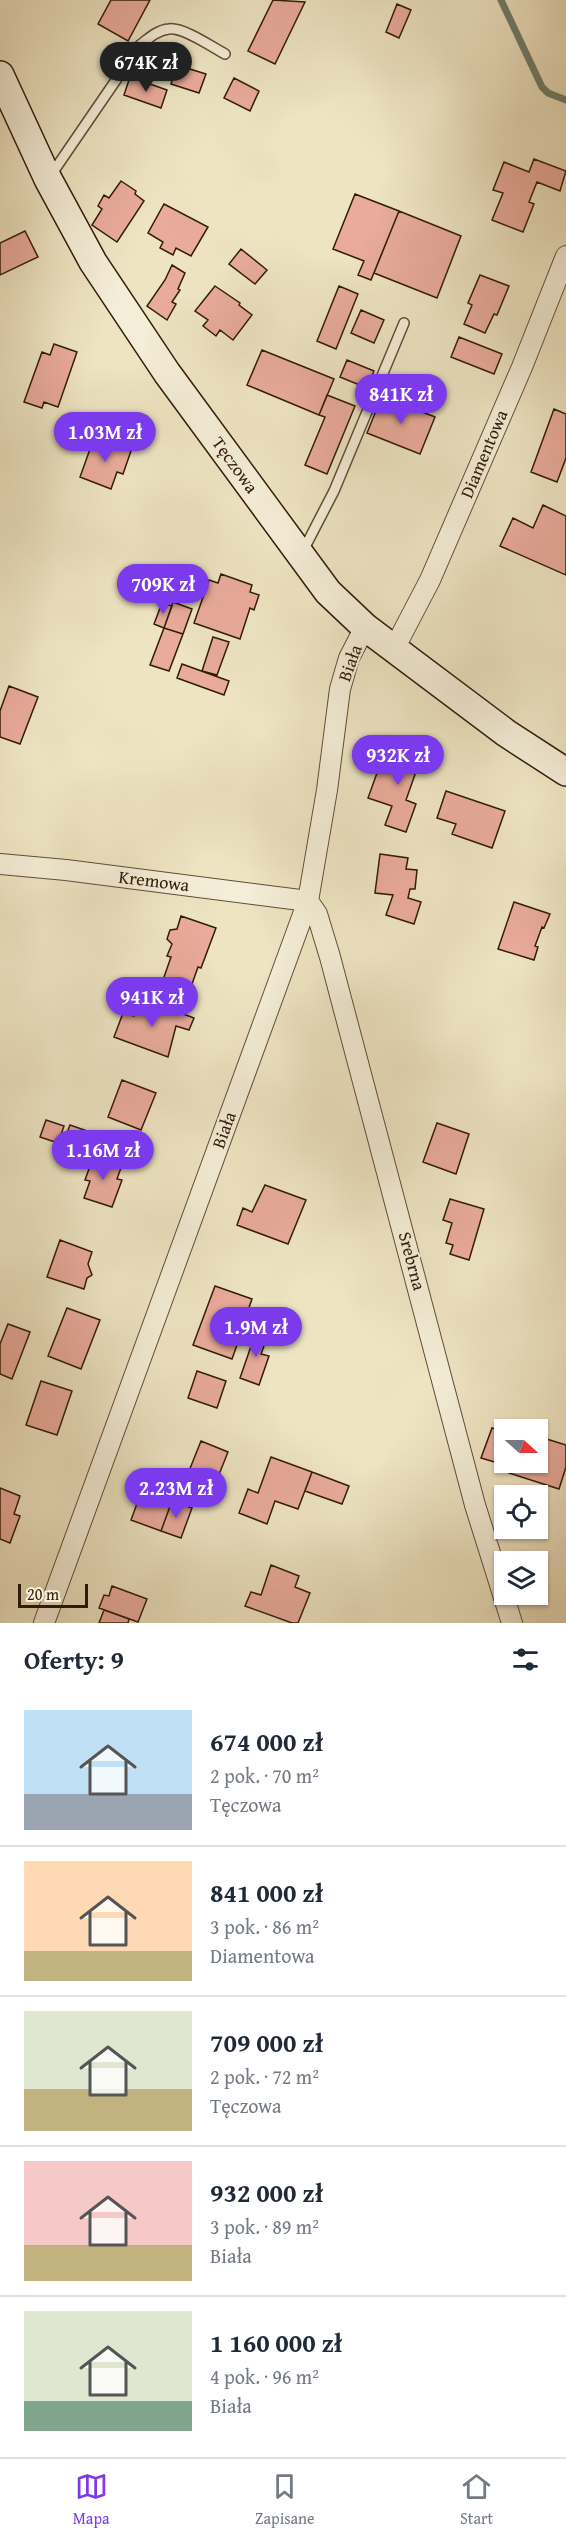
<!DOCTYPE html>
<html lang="pl">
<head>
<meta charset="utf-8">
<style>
  body { margin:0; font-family:"Gentium Book Plus",serif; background:#f6f6f7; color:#1f2937; height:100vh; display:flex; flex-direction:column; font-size:22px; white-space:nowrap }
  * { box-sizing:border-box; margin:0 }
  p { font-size:20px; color:#747a83 }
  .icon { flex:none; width:33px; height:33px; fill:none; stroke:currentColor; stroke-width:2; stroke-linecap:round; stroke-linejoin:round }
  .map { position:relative; height:1623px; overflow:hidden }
  .sheet { display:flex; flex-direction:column; background:#fff; flex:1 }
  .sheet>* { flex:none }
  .needle { width:39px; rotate:111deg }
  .fabs { position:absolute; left:494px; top:1419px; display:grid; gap:12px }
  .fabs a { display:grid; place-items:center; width:54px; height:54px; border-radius:0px; background:#fff; box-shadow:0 2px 4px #0004; font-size:30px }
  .scale { position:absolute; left:18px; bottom:15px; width:70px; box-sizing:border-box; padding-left:6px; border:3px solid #311b09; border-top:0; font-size:16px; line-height:21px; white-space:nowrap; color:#311b09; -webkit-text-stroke:4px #f4edd7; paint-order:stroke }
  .price { position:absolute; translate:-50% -51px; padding:0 14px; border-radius:21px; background:#7c3aed; color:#fff; font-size:20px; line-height:39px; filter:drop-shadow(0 2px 3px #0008) }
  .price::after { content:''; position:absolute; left:50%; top:36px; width:18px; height:14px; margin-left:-9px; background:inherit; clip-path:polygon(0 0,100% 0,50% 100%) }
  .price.selected { background:#222; color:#fff }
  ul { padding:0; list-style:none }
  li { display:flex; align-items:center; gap:18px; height:150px; padding:0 24px }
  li+li { border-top:2px solid #e0e1e3 }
  li span { display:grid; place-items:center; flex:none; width:168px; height:120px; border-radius:0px; color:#555 }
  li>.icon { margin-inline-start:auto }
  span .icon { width:72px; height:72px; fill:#fffc; stroke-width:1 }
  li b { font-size:26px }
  h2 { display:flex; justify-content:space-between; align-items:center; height:72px; padding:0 24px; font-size:26px }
  .menu { display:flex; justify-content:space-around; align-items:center; height:84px; border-top:2px solid #e0e1e3; background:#fff; font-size:16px; color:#747a83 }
  .menu a { display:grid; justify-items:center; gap:3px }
  .menu .selected { color:#7c3aed }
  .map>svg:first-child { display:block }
</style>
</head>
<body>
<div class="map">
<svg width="566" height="1623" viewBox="0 0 566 1623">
  <rect width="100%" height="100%" fill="#eee4c2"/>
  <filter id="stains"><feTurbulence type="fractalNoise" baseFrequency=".00333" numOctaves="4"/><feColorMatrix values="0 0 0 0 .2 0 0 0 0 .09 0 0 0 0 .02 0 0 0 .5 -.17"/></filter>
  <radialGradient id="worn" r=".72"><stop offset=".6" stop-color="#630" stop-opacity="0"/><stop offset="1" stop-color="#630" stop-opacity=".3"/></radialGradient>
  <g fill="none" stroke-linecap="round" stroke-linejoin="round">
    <!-- stream -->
    <path stroke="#707d6d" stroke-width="7" d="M501 0 542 87 548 93 566 100"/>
  </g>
  <!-- building -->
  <path fill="#e9ab9b" stroke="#311b09" stroke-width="1.5" d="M111 0H150L128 41 98 24Z
    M273 0 305 2 275 64 248 51Z
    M397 4 411 10 399 38 386 32Z
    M177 65 206 74 199 93 171 84Z
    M130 77 167 90 161 108 124 95Z
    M234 78 259 91 250 111 224 98Z
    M534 159 566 171 560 191 537 182 529 202 534 204 523 232 492 220 503 193 493 190 504 162 529 172Z
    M121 181 136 191 135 194 144 201 117 242 92 225 102 209 98 206 104 195 109 198Z
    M355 194 399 211 371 280 358 275 364 261 333 249Z
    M164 204 208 227 191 256 176 248 173 255 160 248 163 242 148 233Z
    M399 211 461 236 437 298 374 273Z
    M25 231 38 257 0 275V243Z
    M241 249 267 270 255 284 229 264Z
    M172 265 185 273 178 289 180 290 172 302 176 304 167 320 147 306 165 280Z
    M480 275 509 286 497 315 494 314 485 333 464 324 472 305 468 303Z
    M215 286 240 303 239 305 252 315 233 340 220 330 216 336 203 326 208 320 195 311Z
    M339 286 358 294 336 349 317 341Z
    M361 310 384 320 374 343 351 333Z
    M459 337 502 354 494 374 451 357Z
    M54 344 77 352 58 407 44 402 42 408 24 402 42 352 50 355Z
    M262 350 334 379 319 415 247 385Z
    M347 360 374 371 367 388 340 377Z
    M327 395 355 406 327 474 305 465 325 417 319 415Z
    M382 396 435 417 420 454 367 433Z
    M554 409 566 414V458L557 482 531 472Z
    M94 438 131 451 123 474 117 472 111 489 80 477Z
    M543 505 566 516V575L500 546 513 518 533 528Z
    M221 574 252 585 250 592 259 595 254 610 250 608 240 639 194 623 209 580 218 583Z
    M173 602 192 609 183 634 164 628Z
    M162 603 172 606 164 628 154 624Z
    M164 628 183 634 169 671 150 665Z
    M213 637 229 642 217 675 202 671Z
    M182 664 229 681 224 695 177 678Z
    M9 686 38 697 20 744 0 737V711Z
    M405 744 428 752 422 768 418 766 406 800 416 804 406 832 385 825 392 806 368 798 382 759 398 765Z
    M446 791 505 811 492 848 452 834 456 824 437 818Z
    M380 854 408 858 406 869 417 870 415 889H410L408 898 421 902 414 924 386 915 393 895 375 893Z
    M514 902 550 914 544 928 542 927 535 946 538 947 534 960 498 949Z
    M181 916 216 928 201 968 198 967 191 987 164 977 171 957 167 956 172 944 167 939 170 930 177 929Z
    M148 1004 155 1007 156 1004 194 1018 189 1030 176 1026 168 1057 114 1037 123 1013 134 1016 137 1009Z
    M122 1080 156 1093 141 1130 108 1117Z
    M46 1120 64 1126 58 1143 40 1137Z
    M437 1123 469 1134 456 1174 423 1162Z
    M70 1125 90 1132 82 1153 62 1146Z
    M94 1155 122 1165 117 1179 122 1180 112 1207 84 1198 90 1181 85 1180Z
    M265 1185 306 1200 288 1244 237 1225 243 1208 252 1212Z
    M450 1199 484 1209 469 1260 450 1254 453 1245 446 1243 452 1223 443 1220Z
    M60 1240 92 1252 88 1264 92 1275 87 1278 84 1289 47 1277Z
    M215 1286 252 1299 246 1316 238 1313 228 1343 237 1345 232 1359 193 1345Z
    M67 1308 100 1320 81 1369 48 1356Z
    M8 1324 30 1332 12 1379 0 1374V1344Z
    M258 1326 270 1330 261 1354 269 1356 259 1385 240 1378Z
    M197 1371 226 1381 217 1408 188 1398Z
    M41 1381 72 1391 57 1435 26 1425Z
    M492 1428 504 1432V1446L498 1463 481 1458Z
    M537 1436 566 1445V1467L559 1489 509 1473 512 1462H537Z
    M201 1441 228 1452 212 1492 185 1481Z
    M271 1457 312 1472 298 1509 275 1501 267 1524 239 1513 248 1489 258 1493Z
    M312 1472 349 1486 342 1504 305 1491Z
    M159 1487 172 1491 169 1500 172 1501 161 1531 131 1520 142 1490 156 1495Z
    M0 1488 20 1496 14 1514 20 1516 10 1543 0 1539Z
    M172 1501 192 1508 181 1538 161 1531Z
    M271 1565 299 1576 295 1587 310 1593 298 1623H292L245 1606 251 1592 261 1595Z
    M112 1586 147 1599 138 1622 99 1608 104 1595 109 1596Z
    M104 1610 129 1619 128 1623H99Z"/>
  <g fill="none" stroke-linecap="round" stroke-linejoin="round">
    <defs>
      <path id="lane" d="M51 175 140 45C148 39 157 30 169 29 183 27 212 47 225 54
        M303 551 334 491 404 323"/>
      <path id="street" d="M394 649 430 580 522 367 566 256
        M0 864 66 870 308 901 317 914 330 957 475 1505 512 1623
        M44 1623 308 901 327 790 340 689 349 658 365 627"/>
      <path id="secondary" d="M0 75 48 179 93 262 167 373 328 592 365 627 506 733 566 772"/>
    </defs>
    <!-- lane casing -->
    <use href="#lane" stroke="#604d37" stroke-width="12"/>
    <!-- street casing -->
    <use href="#street" stroke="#604d37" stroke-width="22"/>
    <!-- secondary casing -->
    <use href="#secondary" stroke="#311b09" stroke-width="30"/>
    <!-- lane -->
    <use href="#lane" stroke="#f4edd7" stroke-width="9"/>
    <!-- street -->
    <use href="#street" stroke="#f4edd7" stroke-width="20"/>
    <!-- secondary -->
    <use href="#secondary" stroke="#f4edd7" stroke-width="27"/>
  </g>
  <g text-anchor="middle" stroke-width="4.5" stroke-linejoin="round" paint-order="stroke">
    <!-- street labels -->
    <g font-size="18" fill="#311b09" stroke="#f4edd7">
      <text transform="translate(484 454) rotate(-67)" y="6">Diamentowa</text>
      <text transform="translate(235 465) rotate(54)" y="6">Tęczowa</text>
      <text transform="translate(350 663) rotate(-70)" y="6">Biała</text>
      <text transform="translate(154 881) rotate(7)" y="6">Kremowa</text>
      <text transform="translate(224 1130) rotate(-70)" y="6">Biała</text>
      <text transform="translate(412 1261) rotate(75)" y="6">Srebrna</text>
    </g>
  </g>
  <rect width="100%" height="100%" filter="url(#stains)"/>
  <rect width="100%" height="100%" fill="url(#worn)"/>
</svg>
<div class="fabs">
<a><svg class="needle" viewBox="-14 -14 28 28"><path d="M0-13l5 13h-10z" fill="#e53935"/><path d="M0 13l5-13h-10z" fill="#747a83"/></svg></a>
<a><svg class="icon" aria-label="locate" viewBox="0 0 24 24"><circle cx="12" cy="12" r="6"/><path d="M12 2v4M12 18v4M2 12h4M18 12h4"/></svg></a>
<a><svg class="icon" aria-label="layers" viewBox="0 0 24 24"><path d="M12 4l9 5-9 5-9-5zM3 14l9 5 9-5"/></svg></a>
</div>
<div class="scale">20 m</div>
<b class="price selected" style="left:146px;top:93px">674K zł</b>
<b class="price" style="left:401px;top:425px">841K zł</b>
<b class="price" style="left:105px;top:463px">1.03M zł</b>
<b class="price" style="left:163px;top:615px">709K zł</b>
<b class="price" style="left:398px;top:786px">932K zł</b>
<b class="price" style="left:152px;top:1028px">941K zł</b>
<b class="price" style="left:103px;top:1181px">1.16M zł</b>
<b class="price" style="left:256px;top:1358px">1.9M zł</b>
<b class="price" style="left:176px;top:1519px">2.23M zł</b>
</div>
<section class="sheet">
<h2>Oferty: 9<svg class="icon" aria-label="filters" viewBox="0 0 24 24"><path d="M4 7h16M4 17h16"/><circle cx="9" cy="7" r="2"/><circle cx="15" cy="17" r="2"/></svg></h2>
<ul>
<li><span style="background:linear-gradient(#bfe0f5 70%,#9aa5b1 0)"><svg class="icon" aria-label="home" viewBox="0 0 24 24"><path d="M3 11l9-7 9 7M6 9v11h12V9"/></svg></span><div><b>674 000 zł</b><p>2 pok. · 70 m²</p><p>Tęczowa</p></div></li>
<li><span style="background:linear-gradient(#ffd9b3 75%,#c2b280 0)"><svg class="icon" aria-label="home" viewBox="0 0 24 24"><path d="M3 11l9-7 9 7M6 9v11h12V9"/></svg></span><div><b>841 000 zł</b><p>3 pok. · 86 m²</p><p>Diamentowa</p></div></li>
<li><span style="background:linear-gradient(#dfe7d0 65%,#c2b280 0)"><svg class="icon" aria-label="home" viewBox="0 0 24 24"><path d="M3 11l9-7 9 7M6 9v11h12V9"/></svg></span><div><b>709 000 zł</b><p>2 pok. · 72 m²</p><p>Tęczowa</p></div></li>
<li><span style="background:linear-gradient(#f6c9c9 70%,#c2b280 0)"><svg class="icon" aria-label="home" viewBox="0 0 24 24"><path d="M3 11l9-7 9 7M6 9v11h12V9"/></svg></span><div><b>932 000 zł</b><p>3 pok. · 89 m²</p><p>Biała</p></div></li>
<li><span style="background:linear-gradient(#dfe7d0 75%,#7fa58c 0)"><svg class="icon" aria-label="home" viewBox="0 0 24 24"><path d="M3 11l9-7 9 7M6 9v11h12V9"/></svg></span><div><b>1 160 000 zł</b><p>4 pok. · 96 m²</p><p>Biała</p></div></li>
</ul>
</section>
<nav class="menu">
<a class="selected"><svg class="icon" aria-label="map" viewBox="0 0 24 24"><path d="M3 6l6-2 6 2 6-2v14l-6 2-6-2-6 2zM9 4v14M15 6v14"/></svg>Mapa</a>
<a><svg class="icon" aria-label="saved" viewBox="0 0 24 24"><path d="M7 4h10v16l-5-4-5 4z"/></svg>Zapisane</a>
<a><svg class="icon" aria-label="home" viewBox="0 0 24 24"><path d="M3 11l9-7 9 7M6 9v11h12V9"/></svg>Start</a>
</nav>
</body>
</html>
